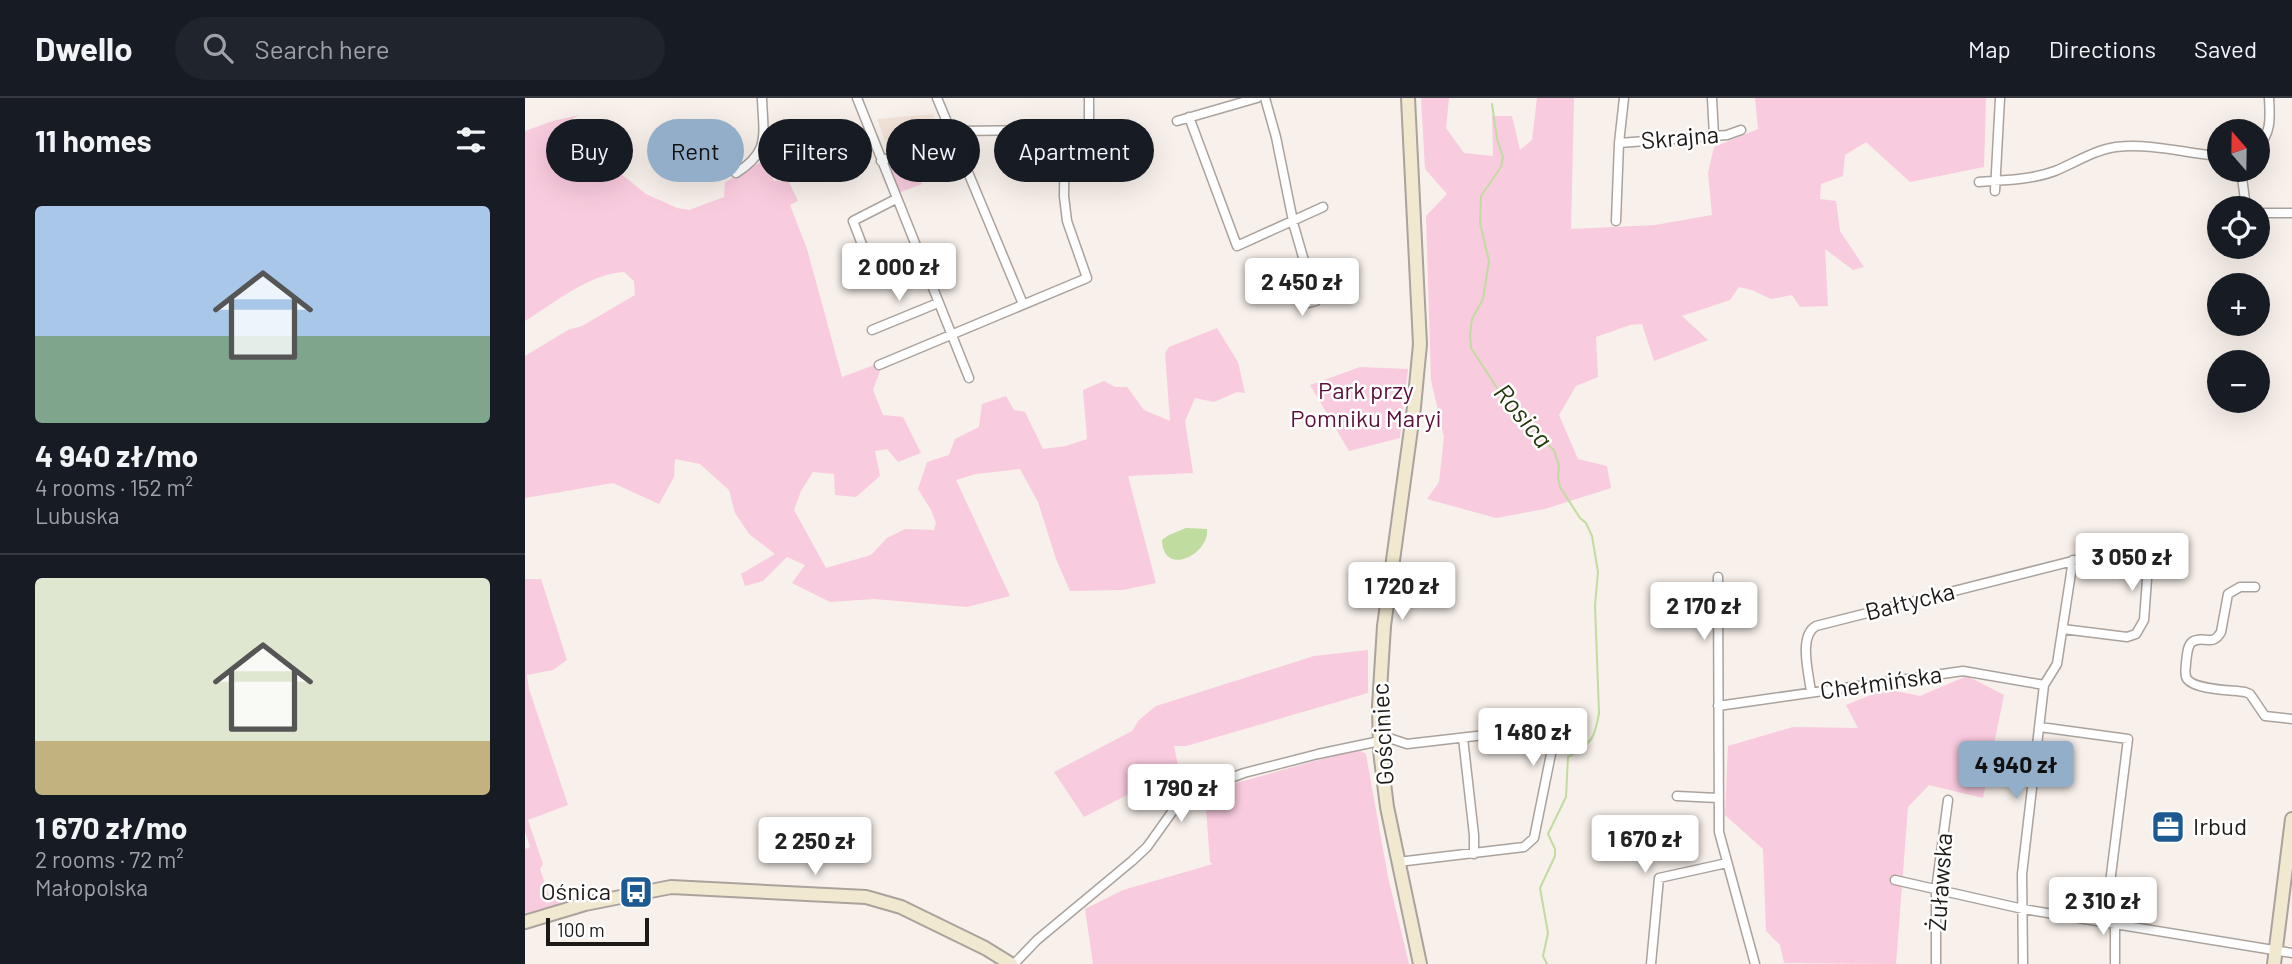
<!DOCTYPE html>
<html lang="en">
<head>
<meta charset="utf-8">
<style>
  body { margin:0; font-family:Barlow,sans-serif; background:#20242c; color:#f1f3f6; height:100vh; display:flex; flex-direction:column; font-size:26px; white-space:nowrap }
  * { box-sizing:border-box; margin:0 }
  p { font-size:23px; color:#9ea1a6 }
  .icon { flex:none; width:38px; height:38px; fill:none; stroke:currentColor; stroke-width:2; stroke-linecap:round; stroke-linejoin:round }
  .map { position:relative; flex:1; overflow:hidden }
  .details { display:flex; flex-direction:column; background:#171b24; width:525px }
  .details>* { flex:none }
  .hud { position:absolute; left:21px; top:21px; width:665px; height:63px; display:flex; gap:14px }
  .needle { width:46px; rotate:340deg }
  .tools { position:absolute; left:1682px; top:21px; display:grid; gap:14px }
  .tools a { display:grid; place-items:center; width:63px; height:63px; border-radius:50%; background:#171b24; box-shadow:0 7px 28px #0002; font-size:35px }
  .scale { position:absolute; left:21px; bottom:18px; width:103px; box-sizing:border-box; padding-left:7px; border:4px solid #1c1917; border-top:0; font-size:19px; line-height:24px; white-space:nowrap; color:#1c1917; -webkit-text-stroke:5px #fff; paint-order:stroke }
  .price { position:absolute; translate:-50% -60px; padding:0 16px; border-radius:7px; background:#fff; color:#222; font-size:23px; line-height:46px; filter:drop-shadow(0 2px 4px #0008) }
  .price::after { content:''; position:absolute; left:50%; top:42px; width:21px; height:16px; margin-left:-10px; background:inherit; clip-path:polygon(0 0,100% 0,50% 100%) }
  .price.active { background:#92aec9; color:#111 }
  ul { padding:0; list-style:none }
  li { display:grid; align-content:center; gap:14px; height:371px; padding:0 35px }
  li+li { border-top:2px solid #363941 }
  li span { display:grid; place-items:center; height:217px; border-radius:7px; color:#555 }
  li>.icon { margin-inline-start:auto }
  span .icon { width:126px; height:126px; fill:#fffc; stroke-width:1 }
  li b { font-size:30px }
  h2 { display:flex; justify-content:space-between; align-items:center; height:84px; padding:0 35px; font-size:30px }
  .chip { padding:0 24px; border-radius:32px; background:#171b24; box-shadow:0 7px 28px #0002; font-size:24px; line-height:63px }
  .chip.active { background:#92aec9; color:#111 }
  header { display:flex; align-items:center; gap:42px; box-sizing:border-box; height:98px; padding:0 35px; background:#171b24; border-bottom:2px solid #363941 }
  header strong { font-size:33px }
  nav { display:flex; gap:38px; margin-inline-start:auto; font-size:24px }
  .search { width:490px; height:63px; background:#20242c; display:flex; align-items:center; gap:18px; box-sizing:border-box; padding:0 24px; border-radius:38px; color:#9ea1a6; font-size:26px }
  main { display:flex; flex:1; min-height:0 }
  .map>svg:first-child { display:block }
</style>
</head>
<body>
<header>
<strong>Dwello</strong>
<div class="search"><svg class="icon" aria-label="search" viewBox="0 0 24 24"><circle cx="10" cy="10" r="6"/><path d="M15 15l6 6"/></svg>Search here</div>
<nav><a>Map</a><a>Directions</a><a>Saved</a></nav>
</header>
<main>
<section class="details">
<h2>11 homes<svg class="icon" aria-label="filters" viewBox="0 0 24 24"><path d="M4 7h16M4 17h16"/><circle cx="9" cy="7" r="2"/><circle cx="15" cy="17" r="2"/></svg></h2>
<ul>
<li><span style="background:linear-gradient(#a9c7e8 60%,#7fa58c 0)"><svg class="icon" aria-label="home" viewBox="0 0 24 24"><path d="M3 11l9-7 9 7M6 9v11h12V9"/></svg></span><div><b>4 940 zł/mo</b><p>4 rooms · 152 m²</p><p>Lubuska</p></div></li>
<li><span style="background:linear-gradient(#dfe7d0 75%,#c2b280 0)"><svg class="icon" aria-label="home" viewBox="0 0 24 24"><path d="M3 11l9-7 9 7M6 9v11h12V9"/></svg></span><div><b>1 670 zł/mo</b><p>2 rooms · 72 m²</p><p>Małopolska</p></div></li>
</ul>
</section>
<div class="map">
<svg width="1767" height="866" viewBox="0 0 1767 866">
  <rect width="100%" height="100%" fill="#f8f0ea"/>
  <!-- built -->
  <path fill="#f2e3d8" d="M408 16 412 27 409 34 363 51 352 21Z"/>
  <!-- green -->
  <path fill="#f9cbde" d="M896 0H924L921 30 939 55 968 58 967 18H987L995 52 1007 42 1012 0H1049L1046 131 1130 127 1187 117 1183 75 1189 49 1233 31 1230 0H1461L1459 69 1385 84 1341 44 1320 57 1318 78 1296 86 1295 101 1311 103 1315 133 1339 169 1328 172 1300 151 1303 208 1275 209 1267 197 1246 201 1227 192 1214 189 1205 202 1157 218 1183 242 1129 263 1117 226 1105 227 1071 239 1073 279 1051 288 1034 317 1053 361 1082 368 1086 390 1020 411 971 420 902 401 914 384 919 339 906 282 901 118 922 96 900 71Z
    M54 17 32 29V46L59 50 85 67 121 96 152 110 164 112 199 99 200 84 236 64 249 83 263 82 273 103 265 107 282 151 317 279 352 266 355 273 348 292 358 317 378 319 396 355 373 364 362 351 350 353 355 378 331 399 310 397 309 376 288 374 276 393 269 412 301 470 346 457 362 440 380 431 409 432 411 425 406 412 393 391 402 364 424 357 430 341 454 329 457 306 481 298 489 312 500 314 518 351 541 348 562 341 558 292 579 283 590 289H602L619 312 645 323 640 255 644 249 692 230 713 264 720 295 712 294 689 304 670 300 660 323 668 375 603 378 631 485 598 492 545 493 531 461 513 404 495 371 451 376 431 382 485 498 442 509 349 501 305 504 267 485 280 467 262 459 238 483 220 488 216 476 250 456 224 436 210 415 204 392 175 366 150 361 149 379 134 406 88 385 0 400V258L43 232 57 228 110 197 109 183 99 174C63 176 30 205 0 223V33L28 23Z
    M384 56 397 86 373 95 364 66Z
    M835 269 883 271 875 340 824 353 785 287Z
    M0 481H16L42 562 28 572 2 577 4 591 43 707 3 722 18 766 15 771 25 801 36 798 38 807 0 819V751L5 749 0 733Z
    M843 552V595L661 648H649L658 691 643 708 628 692 614 691 559 719 529 674 607 633 614 622 631 608 789 558Z
    M1442 578 1479 597 1458 700 1404 687 1383 709 1371 866 1259 865 1255 847 1241 833 1238 751 1200 717 1203 648 1268 629 1333 630 1321 607 1361 591 1395 598Z
    M832 651 841 656 863 779 884 866H568L560 811 598 792 688 766 685 764 680 697 687 692Z"/>
  <!-- water -->
  <path fill="#c0dc9f" d="M661 430 682 431C685 456 638 480 637 442L644 437Z"/>
  <g fill="none" stroke-linecap="round" stroke-linejoin="round">
    <!-- stream -->
    <path stroke="#c0dc9f" stroke-width="2" d="M967 6 972 41 978 59 976 69 956 98 955 125 964 163 958 201 947 221 945 237 946 250 974 293 994 309 1018 343 1029 352 1034 368 1033 379 1035 389 1055 420 1061 425 1067 438 1073 474 1070 507 1074 615C1069 644 1066 644 1043 659L1041 699 1023 736 1030 751V758L1015 790 1023 835 1018 858 1022 866"/>
    <defs>
      <path id="street" d="M332 0 444 280
        M412 0 498 206
        M564 0V31
        M740 0 751 39 769 128 784 180 791 184 795 192 791 203 779 206 770 199 769 191 776 182 784 180
        M1187 0 1189 38
        M664 19 712 148 798 109
        M652 23 732 0
        M1094 45 1202 37 1216 32
        M1732 50C1747 35 1745 19 1744 0
        M356 63 436 33 579 31
        M1716 72 1720 102 1725 110
        M211 75C246 53 238 37 237 0
        M1454 84C1479 82 1506 82 1530 73 1550 65 1569 52 1591 49 1626 45 1659 55 1694 58
        M1470 93 1475 0
        M1732 115H1767
        M1091 123 1094 45 1099 0
        M351 183 328 123 371 101
        M347 232 413 205
        M354 267 562 180 542 123 539 98 540 31
        M1193 479 1194 734 1230 866
        M1730 489H1715L1703 496 1696 534C1687 550 1678 536 1667 544 1662 548 1662 558 1661 565 1661 570 1659 576 1662 581 1670 592 1707 592 1720 594L1725 596 1740 618 1767 621
        M1286 594C1284 576 1273 538 1291 528L1591 452C1603 450 1614 445 1624 454L1619 522 1611 536 1602 539 1538 531
        M1193 608 1438 573 1519 587
        M1515 629 1603 641 1580 825
        M855 637 882 646 1011 631C1022 633 1026 635 1028 646L1009 740 999 749 873 764
        M938 640 949 737V756
        M1152 698 1193 700
        M1370 782 1498 811 1767 855
        M489 866 512 842 607 763 622 749 647 714 671 693 719 675 793 656 855 643
        M1126 866 1134 780 1202 765
        M1411 866V792L1423 702
        M1498 866 1497 776 1519 587 1532 566 1548 462
        M1590 866V827"/>
      <path id="secondary" d="M883 0 895 246 889 309 859 528 854 608 855 653 862 709 895 866
        M0 824 60 806 146 789 341 799 376 809 460 850 486 866
        M1749 866 1767 721"/>
    </defs>
    <!-- street casing -->
    <use href="#street" stroke="#aaa29c" stroke-width="11"/>
    <!-- secondary casing -->
    <use href="#secondary" stroke="#aaa29c" stroke-width="16"/>
    <!-- street -->
    <use href="#street" stroke="#fff" stroke-width="8"/>
    <!-- secondary -->
    <use href="#secondary" stroke="#f0e9d0" stroke-width="12"/>
  </g>
  <!-- icons -->
  <defs>
    <symbol id="office-square" viewBox="-11 -11 22 22"><rect x="-9" y="-9" width="18" height="18" rx="4" fill="#1d5a91" stroke="#fff"/><path d="M-6-3h4V-5.5h4V-3h4V5H-6ZM-1-4.5V-3h2v-1.5ZM-6 0V1H6V0Z" fill="#fff"/></symbol>
    <symbol id="bus-square" viewBox="-11 -11 22 22"><rect x="-9" y="-9" width="18" height="18" rx="4" fill="#1d5a91" stroke="#fff"/><path d="M-5-6H5V4H4V6H2V4H-2V6H-4V4H-5ZM-3.5-4V0h7V-4ZM-3.5 1.2v1.5H-2V1.2ZM2 1.2v1.5H3.5V1.2Z" fill="#fff"/></symbol>
  </defs>
  <g fill-rule="evenodd">
    <use href="#office-square" x="1624" y="710" width="38" height="38"/>
    <use href="#bus-square" x="92" y="775" width="38" height="38"/>
  </g>
  <g text-anchor="middle" stroke-width="5" stroke-linejoin="round" paint-order="stroke">
    <!-- street labels -->
    <g font-size="24" fill="#1c1917" stroke="#fff">
      <text transform="translate(1155 40) rotate(-5)" y="8">Skrajna</text>
      <text transform="translate(1385 504) rotate(-14)" y="8">Bałtycka</text>
      <text transform="translate(1356 585) rotate(-8)" y="8">Chełmińska</text>
      <text transform="translate(858 636) rotate(-93)" y="8">Gościniec</text>
      <text transform="translate(1416 784) rotate(-86)" y="8">Żuławska</text>
    </g>
    <!-- park labels -->
    <g font-size="24" fill="#5c0f3a" stroke="#fff">
      <text x="841" y="301">Park przy<tspan x="841" dy="28">Pomniku Maryi</tspan></text>
    </g>
    <!-- poi labels -->
    <g font-size="24" fill="#1c1917" stroke="#fff" text-anchor="start">
      <text x="1668" y="737">Irbud</text>
      <text x="86" y="802" text-anchor="end">Ośnica</text>
    </g>
    <!-- water labels -->
    <g font-size="26" font-style="italic" fill="#27370b" stroke="#fff">
      <text transform="translate(998 318) rotate(50)" y="9">Rosica</text>
    </g>
  </g>
</svg>
<div class="tools">
<a><svg class="needle" viewBox="-14 -14 28 28"><path d="M0-13l5 13h-10z" fill="#e53935"/><path d="M0 13l5-13h-10z" fill="#9ea1a6"/></svg></a>
<a><svg class="icon" aria-label="locate" viewBox="0 0 24 24"><circle cx="12" cy="12" r="6"/><path d="M12 2v4M12 18v4M2 12h4M18 12h4"/></svg></a>
<a>+</a>
<a>−</a>
</div>
<div class="scale">100 m</div>
<b class="price" style="left:374px;top:205px">2 000 zł</b>
<b class="price" style="left:777px;top:220px">2 450 zł</b>
<b class="price" style="left:1607px;top:495px">3 050 zł</b>
<b class="price" style="left:877px;top:524px">1 720 zł</b>
<b class="price" style="left:1179px;top:544px">2 170 zł</b>
<b class="price" style="left:1008px;top:670px">1 480 zł</b>
<b class="price active" style="left:1491px;top:703px">4 940 zł</b>
<b class="price" style="left:656px;top:726px">1 790 zł</b>
<b class="price" style="left:1120px;top:777px">1 670 zł</b>
<b class="price" style="left:290px;top:779px">2 250 zł</b>
<b class="price" style="left:1578px;top:839px">2 310 zł</b>
<div class="hud">
<a class="chip">Buy</a>
<a class="chip active">Rent</a>
<a class="chip">Filters</a>
<a class="chip">New</a>
<a class="chip">Apartment</a>
</div>
</div>
</main>
</body>
</html>
